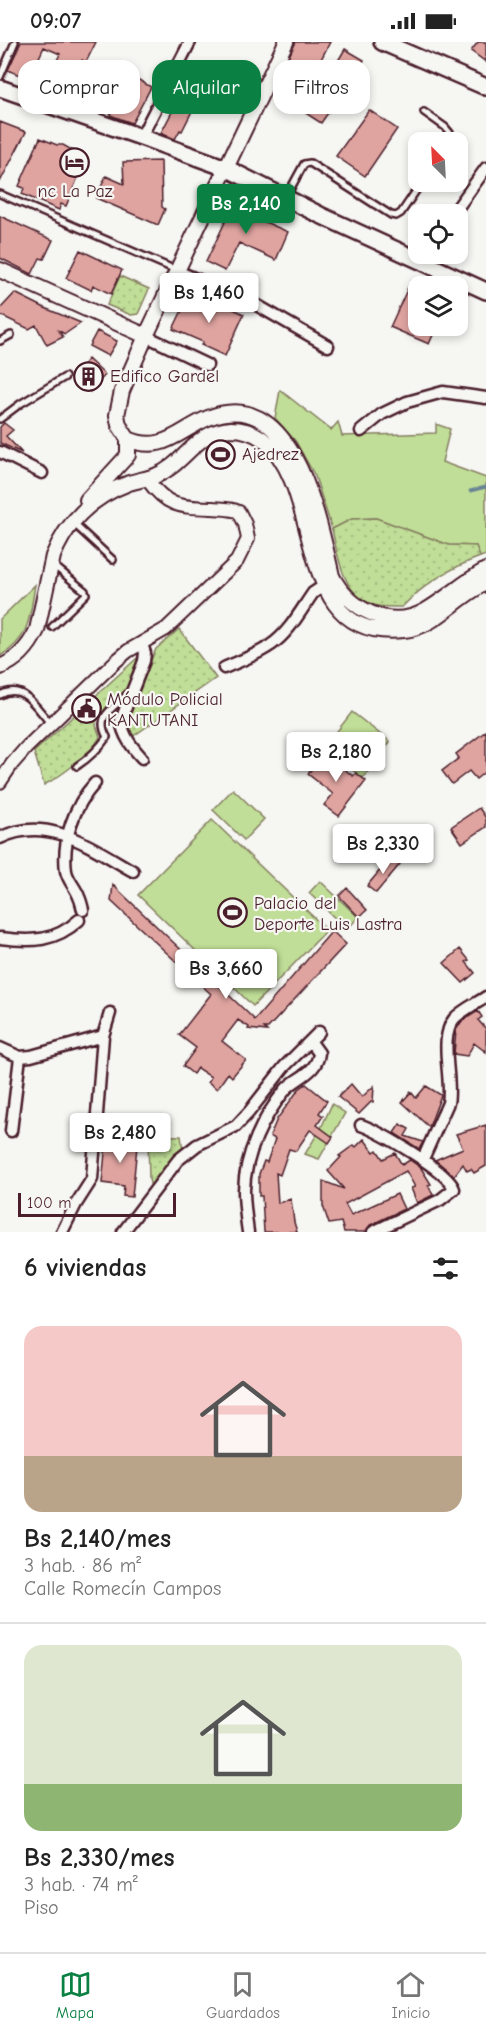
<!DOCTYPE html>
<html lang="es">
<head>
<meta charset="utf-8">
<style>
  body { margin:0; font-family:"Comic Neue",sans-serif; background:#f6f6f6; color:#222; height:100vh; display:flex; flex-direction:column; font-size:22px; white-space:nowrap }
  * { box-sizing:border-box; margin:0 }
  p { font-size:20px; color:#767676 }
  .icon { flex:none; width:33px; height:33px; fill:none; stroke:currentColor; stroke-width:2; stroke-linecap:round; stroke-linejoin:round }
  .map { position:relative; height:1190px; overflow:hidden }
  .details { display:flex; flex-direction:column; background:#fff; flex:1 }
  .details>* { flex:none }
  .top-card { position:absolute; left:18px; top:18px; width:450px; height:54px; display:flex; gap:12px }
  .needle { width:39px; rotate:336deg }
  .controls { position:absolute; left:408px; top:90px; display:grid; gap:12px }
  .controls a { display:grid; place-items:center; width:60px; height:60px; border-radius:12px; background:#fff; box-shadow:0 3px 9px #0003; font-size:30px }
  .scale { position:absolute; left:18px; bottom:15px; width:158px; box-sizing:border-box; padding-left:6px; border:3px solid #4a1f2b; border-top:0; font-size:16px; line-height:21px; white-space:nowrap; color:#4a1f2b; -webkit-text-stroke:4px #f6f6f2; paint-order:stroke }
  .price { position:absolute; translate:-50% -51px; padding:0 14px; border-radius:6px; background:#fff; color:#222; font-size:20px; line-height:39px; filter:drop-shadow(0 2px 3px #0008) }
  .price::after { content:''; position:absolute; left:50%; top:36px; width:18px; height:14px; margin-left:-9px; background:inherit; clip-path:polygon(0 0,100% 0,50% 100%) }
  .price.current { background:#0b8043; color:#fff }
  ul { padding:0; list-style:none }
  li { display:grid; align-content:center; gap:12px; height:318px; padding:0 24px }
  li+li { border-top:2px solid #e0e0e0 }
  li span { display:grid; place-items:center; height:186px; border-radius:18px; color:#555 }
  li>.icon { margin-inline-start:auto }
  span .icon { width:108px; height:108px; fill:#fffc; stroke-width:1 }
  li b { font-size:26px }
  h2 { display:flex; justify-content:space-between; align-items:center; height:72px; padding:0 24px; font-size:26px }
  .chip { padding:0 21px; border-radius:18px; background:#fff; box-shadow:0 3px 9px #0003; font-size:21px; line-height:54px }
  .chip.current { background:#0b8043; color:#fff }
  .status { display:flex; justify-content:space-between; align-items:center; height:42px; padding:0 30px; background:#fff; direction:ltr }
  .status svg { height:16px; fill:currentColor }
  .tab-bar { display:flex; justify-content:space-around; align-items:center; height:84px; border-top:2px solid #e0e0e0; background:#fff; font-size:16px; color:#767676 }
  .tab-bar a { display:grid; justify-items:center; gap:3px }
  .tab-bar .current { color:#0b8043 }
  .map>svg:first-child { display:block }
</style>
</head>
<body>
<div class="status"><b>09:07</b><svg viewBox="0 0 49 12"><path d="M0 12V9h3v3zM5 12V6h3v6zM10 12V3h3v9zM15 12V0h3v12zM26 1h20v11H26zM47 4h2v5h-2z"/></svg></div>
<div class="map">
<svg width="486" height="1190" viewBox="0 0 486 1190">
  <defs>
    <pattern id="park-dots" width="8" height="8" patternUnits="userSpaceOnUse" patternTransform="scale(1.5)"><rect width="8" height="8" fill="#c0de97"/><path d="M2 2h.1M6 6h.1" fill="none" stroke="#a6be82" stroke-width="1.8" stroke-linecap="round"/></pattern>
  </defs>
  <rect width="100%" height="100%" fill="#f6f6f2"/>
  <filter id="ink" filterUnits="userSpaceOnUse"><feTurbulence type="fractalNoise" baseFrequency=".0167" numOctaves="2"/><feDisplacementMap in="SourceGraphic" scale="12" xChannelSelector="R" yChannelSelector="G"/><feConvolveMatrix kernelMatrix="1 2 1 2 8 2 1 2 1" color-interpolation-filters="sRGB"/></filter>
  <g filter="url(#ink)">
    <!-- green -->
    <path fill="#c0de97" stroke="#857e61" stroke-width="1.5" d="M280 348 331 388 338 380 342 394 436 391V382L450 387 442 420 486 436V513L480 515 476 504 449 503 376 476 352 477 332 487 315 434 296 400 275 376Z
      M35 543C30 573 30 598 0 614V577Z
      M352 670 390 700 363 736 324 706Z
      M233 747 264 777 244 798 213 768Z
      M212 778 327 888 253 964 138 853Z
      M320 839 358 875 347 888 309 851Z
      M332 1062 345 1071 319 1117 305 1112 321 1086Z"/>
    <!-- park -->
    <path fill="url(#park-dots)" stroke="#857e61" stroke-width="1.5" d="M120 234 149 247 138 272 131 273 107 263Z
      M376 476 449 503 476 504 480 515C450 526 424 542 402 565 394 565 386 565 378 564 343 557 338 515 332 487L352 477Z
      M179 587 216 636 132 695 125 684 126 676 156 607Z
      M137 616C140 647 95 670 96 682 96 686 99 690 100 695 91 712 61 734 44 743L34 710Z
      M148 1093 181 1094 183 1108 151 1146 149 1137Z"/>
    <g fill="none" stroke-linecap="round" stroke-linejoin="round">
      <!-- stream -->
      <path stroke="#688395" stroke-width="3" d="M470 449 486 445"/>
    </g>
    <!-- building -->
    <path fill="#dfa4a0" stroke="#4a1f2b" stroke-width="1.5" fill-rule="evenodd" d="M21 0H96L86 20 82 18 73 37 78 39 70 55 30 35 29 37 8 28ZM44 5 60 12 52 29 36 22Z
      M296 0H330L316 27 299 19 294 29 284 24Z
      M478 0H486V20L471 9Z
      M345 7 364 18 350 43 348 42 321 81 304 70 309 62 312 63Z
      M132 34 151 45 132 81 110 73Z
      M182 51 195 58 190 68 192 69 182 89 180 88 175 97 161 91Z
      M369 68 397 87 365 134 336 114Z
      M0 80 26 90 0 140Z
      M40 96 57 103H63L86 116 66 164 61 162 59 168 22 152 24 146 19 144Z
      M161 119 162 165 165 167 158 183 96 156 106 134 124 142 123 120Z
      M244 158 263 167 258 177 288 190 276 218 239 201 225 229 206 220 227 176 224 175 229 164Z
      M0 174 53 198 44 217 40 216 32 232 0 216Z
      M80 208 122 228 111 252 93 243 91 248 66 236Z
      M411 239 418 243V284H437L429 302 390 285Z
      M15 251 47 267 81 281 65 292 59 289 63 295 47 303 36 283 29 287 0 273V267Z
      M190 252 219 265 221 261 244 272 225 314 201 303 203 300 173 287Z
      M97 289 117 299 108 314 89 304Z
      M88 317 105 333 90 350 73 334Z
      M4 381 13 388 6 394 22 411 0 401V385Z
      M486 689V729L476 737 469 729 452 742 442 729 459 716 456 712Z
      M323 710 353 734 356 731 366 739 339 774 324 763 333 752 308 732Z
      M479 766 486 776V785L462 801 451 785Z
      M391 815 400 822 376 851 367 844Z
      M113 843 255 978 332 889 346 902 268 986H264L267 989 248 987 249 985 238 978 222 999 246 1018 232 1035 228 1031 217 1047 208 1040 211 1035 197 1026 193 1032 183 1024 196 1006 179 993 211 952 111 859Z
      M347 846 367 868 359 875 339 854Z
      M460 907 469 918 466 920 475 931 463 941 444 921Z
      M478 969 482 975 478 978 486 987V1010L474 1001 467 1014 454 1012 456 988 462 979Z
      M306 1042 327 1059 319 1071 323 1074 317 1083 333 1095 329 1101 310 1088 296 1109 289 1107 280 1133 276 1131 278 1161 291 1157 294 1180 297 1190H264L262 1154H259V1132L264 1119 267 1120 275 1097 270 1094 277 1077 299 1047Z
      M351 1042 362 1055 374 1044 373 1060H371L359 1072 338 1055Z
      M426 1044 441 1053 429 1085 402 1060 411 1050 416 1056Z
      M400 1082 409 1087 405 1094 423 1100 419 1107 394 1091Z
      M486 1083V1124L474 1131 471 1127 467 1129 463 1122 454 1134 435 1118 463 1106 456 1092Z
      M107 1091 118 1092 117 1102 137 1104 132 1155 123 1154 124 1144 102 1141Z
      M364 1097 374 1110 377 1108 383 1117 395 1111 402 1123 410 1118 421 1126 431 1142 428 1143 433 1153 417 1161 411 1146 415 1145 406 1129 345 1162 351 1173 397 1152 404 1167 370 1183 366 1190H344L341 1180 329 1182 323 1164V1139L344 1147 328 1129 341 1115 339 1114 354 1103 356 1105Z"/>
    <g fill="none" stroke-linecap="round" stroke-linejoin="round">
      <defs>
        <path id="service" d="M0 35 15 0
          M424 70 445 85 450 91 447 100
          M0 152 176 228
          M286 155 304 122 310 121 391 173 396 174 401 171 422 140
          M0 299 11 293
          M0 377 20 362 65 335
          M73 481 113 518
          M51 525 58 527 85 549 86 552 52 585
          M0 653C24 640 36 666 51 682
          M77 724C89 716 98 708 107 695 95 674 112 667 127 653"/>
        <path id="minor" d="M141 95 190 0
          M453 172 486 126
          M177 229 253 261 328 304
          M146 294 207 323
          M361 389 382 372 407 360 443 350 486 356
          M0 410 42 431
          M224 626C240 619 257 613 271 603 289 591 301 568 313 551L319 547 326 549
          M142 716C132 705 123 694 121 678L144 619 145 611 142 602
          M0 796C48 772 92 806 133 829
          M83 868C82 864 81 859 79 855 76 846 68 839 66 829 62 798 74 764 95 741
          M0 896C32 900 55 900 79 878
          M0 1006 20 1015 31 1014 103 994
          M361 1083C380 1090 448 1129 454 1147L440 1158 373 1190
          M11 1089 20 1015
          M423 1117 448 1061C453 1037 438 997 454 977 462 968 476 962 486 955
          M62 1190 76 1162 92 1137 103 994 110 971
          M123 1190 178 1118 197 1103 236 1084 249 1070 284 1025 319 990
          M248 1190C246 1176 244 1162 244 1148 245 1112 263 1075 286 1047 297 1035 317 1031 319 1011L311 1000"/>
        <path id="tertiary" d="M0 740 12 722 26 706 116 619 128 609 166 587 237 519 248 497 245 482 239 470C230 466 222 467 212 466 179 465 167 465 147 437"/>
        <path id="secondary" d="M0 228 146 294
          M128 397C162 412 178 389 208 376 294 341 319 479 332 534 348 567 390 589 425 569 446 557 464 540 486 528
          M87 458 128 413V397L119 383 117 373 122 349 146 294 286 0
          M0 625C18 618 29 605 37 588L53 514C67 479 94 454 129 441 138 438 147 437 155 434 186 422 195 389 231 387 243 387 255 391 264 398 327 449 290 601 404 588 436 585 458 553 486 541"/>
        <path id="primary" d="M382 0 486 45
          M0 46 141 95 226 126 320 173 486 249"/>
      </defs>
      <!-- service casing -->
      <use href="#service" stroke="#4a1f2b" stroke-width="10"/>
      <!-- minor casing -->
      <use href="#minor" stroke="#4a1f2b" stroke-width="15"/>
      <!-- tertiary casing -->
      <use href="#tertiary" stroke="#4a1f2b" stroke-width="16"/>
      <!-- secondary casing -->
      <use href="#secondary" stroke="#4a1f2b" stroke-width="18"/>
      <!-- primary casing -->
      <use href="#primary" stroke="#4a1f2b" stroke-width="20"/>
      <!-- service -->
      <use href="#service" stroke="#f6f6f2" stroke-width="5"/>
      <!-- minor -->
      <use href="#minor" stroke="#f6f6f2" stroke-width="10"/>
      <!-- tertiary -->
      <use href="#tertiary" stroke="#f6f6f2" stroke-width="12"/>
      <!-- secondary -->
      <use href="#secondary" stroke="#f6f6f2" stroke-width="14"/>
      <!-- primary -->
      <use href="#primary" stroke="#f6f6f2" stroke-width="15"/>
    </g>
  </g>
  <!-- icons -->
  <defs>
    <symbol id="hotel-ring" viewBox="-11 -11 22 22"><circle r="9.5" fill="#f6f6f2" stroke="#4a1f2b" stroke-width="1.5"/><path d="M-6-4.5h1.5V1H6V5H4.5V3h-9V5H-6ZM-4 0a1.8 1.8 0 1 1 3.6 0ZM.5 0V-2.5h3Q6-2.5 6 0Z" fill="#4a1f2b"/></symbol>
    <symbol id="building-ring" viewBox="-11 -11 22 22"><circle r="9.5" fill="#f6f6f2" stroke="#4a1f2b" stroke-width="1.5"/><path d="M-4-6H4V6H1V3H-1V6H-4ZM-2.5-4.3h1.7v1.8h-1.7ZM.8-4.3h1.7v1.8H.8ZM-2.5-1h1.7V.8h-1.7ZM.8-1h1.7V.8H.8Z" fill="#4a1f2b"/></symbol>
    <symbol id="stadium-ring" viewBox="-11 -11 22 22"><circle r="9.5" fill="#f6f6f2" stroke="#4a1f2b" stroke-width="1.5"/><path d="M0-5a6.5 5 0 1 0 0 10a6.5 5 0 1 0 0-10ZM-3.5-1.8h7v3.6h-7Z" fill="#4a1f2b"/></symbol>
    <symbol id="civic-ring" viewBox="-11 -11 22 22"><circle r="9.5" fill="#f6f6f2" stroke="#4a1f2b" stroke-width="1.5"/><path d="M-.6-6.5H3V-4.5H.6V-3L4-1V1h2V6H-6V1h2V-1L-.6-3ZM-1.2 2.5V6h2.4V2.5Z" fill="#4a1f2b"/></symbol>
  </defs>
  <g fill-rule="evenodd">
    <use href="#hotel-ring" x="58" y="104" width="33" height="33"/>
    <use href="#building-ring" x="72" y="318" width="33" height="33"/>
    <use href="#stadium-ring" x="204" y="396" width="33" height="33"/>
    <use href="#civic-ring" x="70" y="650" width="33" height="33"/>
    <use href="#stadium-ring" x="216" y="854" width="33" height="33"/>
  </g>
  <g text-anchor="middle" stroke-width="4.5" stroke-linejoin="round" paint-order="stroke">
    <!-- poi labels -->
    <g font-size="18" fill="#4a1f2b" stroke="#f6f6f2" text-anchor="start">
      <text x="75" y="155" text-anchor="middle">nc La Paz</text>
      <text x="110" y="340">Edifico Gardel</text>
      <text x="242" y="418">Ajedrez</text>
      <text x="107" y="663">Módulo Policial<tspan x="107" dy="21">KANTUTANI</tspan></text>
      <text x="254" y="867">Palacio del<tspan x="254" dy="21">Deporte Luis Lastra</tspan></text>
    </g>
  </g>
</svg>
<div class="controls">
<a><svg class="needle" viewBox="-14 -14 28 28"><path d="M0-13l5 13h-10z" fill="#e53935"/><path d="M0 13l5-13h-10z" fill="#767676"/></svg></a>
<a><svg class="icon" aria-label="locate" viewBox="0 0 24 24"><circle cx="12" cy="12" r="6"/><path d="M12 2v4M12 18v4M2 12h4M18 12h4"/></svg></a>
<a><svg class="icon" aria-label="layers" viewBox="0 0 24 24"><path d="M12 4l9 5-9 5-9-5zM3 14l9 5 9-5"/></svg></a>
</div>
<div class="scale">100 m</div>
<b class="price current" style="left:246px;top:193px">Bs 2,140</b>
<b class="price" style="left:209px;top:282px">Bs 1,460</b>
<b class="price" style="left:336px;top:741px">Bs 2,180</b>
<b class="price" style="left:383px;top:833px">Bs 2,330</b>
<b class="price" style="left:226px;top:958px">Bs 3,660</b>
<b class="price" style="left:120px;top:1122px">Bs 2,480</b>
<div class="top-card">
<a class="chip">Comprar</a>
<a class="chip current">Alquilar</a>
<a class="chip">Filtros</a>
</div>
</div>
<section class="details">
<h2>6 viviendas<svg class="icon" aria-label="filters" viewBox="0 0 24 24"><path d="M4 7h16M4 17h16"/><circle cx="9" cy="7" r="2"/><circle cx="15" cy="17" r="2"/></svg></h2>
<ul>
<li><span style="background:linear-gradient(#f6c9c9 70%,#b9a48a 0)"><svg class="icon" aria-label="home" viewBox="0 0 24 24"><path d="M3 11l9-7 9 7M6 9v11h12V9"/></svg></span><div><b>Bs 2,140/mes</b><p>3 hab. · 86 m²</p><p>Calle Romecín Campos</p></div></li>
<li><span style="background:linear-gradient(#dfe7d0 75%,#8fb573 0)"><svg class="icon" aria-label="home" viewBox="0 0 24 24"><path d="M3 11l9-7 9 7M6 9v11h12V9"/></svg></span><div><b>Bs 2,330/mes</b><p>3 hab. · 74 m²</p><p>Piso</p></div></li>
</ul>
</section>
<nav class="tab-bar">
<a class="current"><svg class="icon" aria-label="map" viewBox="0 0 24 24"><path d="M3 6l6-2 6 2 6-2v14l-6 2-6-2-6 2zM9 4v14M15 6v14"/></svg>Mapa</a>
<a><svg class="icon" aria-label="saved" viewBox="0 0 24 24"><path d="M7 4h10v16l-5-4-5 4z"/></svg>Guardados</a>
<a><svg class="icon" aria-label="home" viewBox="0 0 24 24"><path d="M3 11l9-7 9 7M6 9v11h12V9"/></svg>Inicio</a>
</nav>
</body>
</html>
